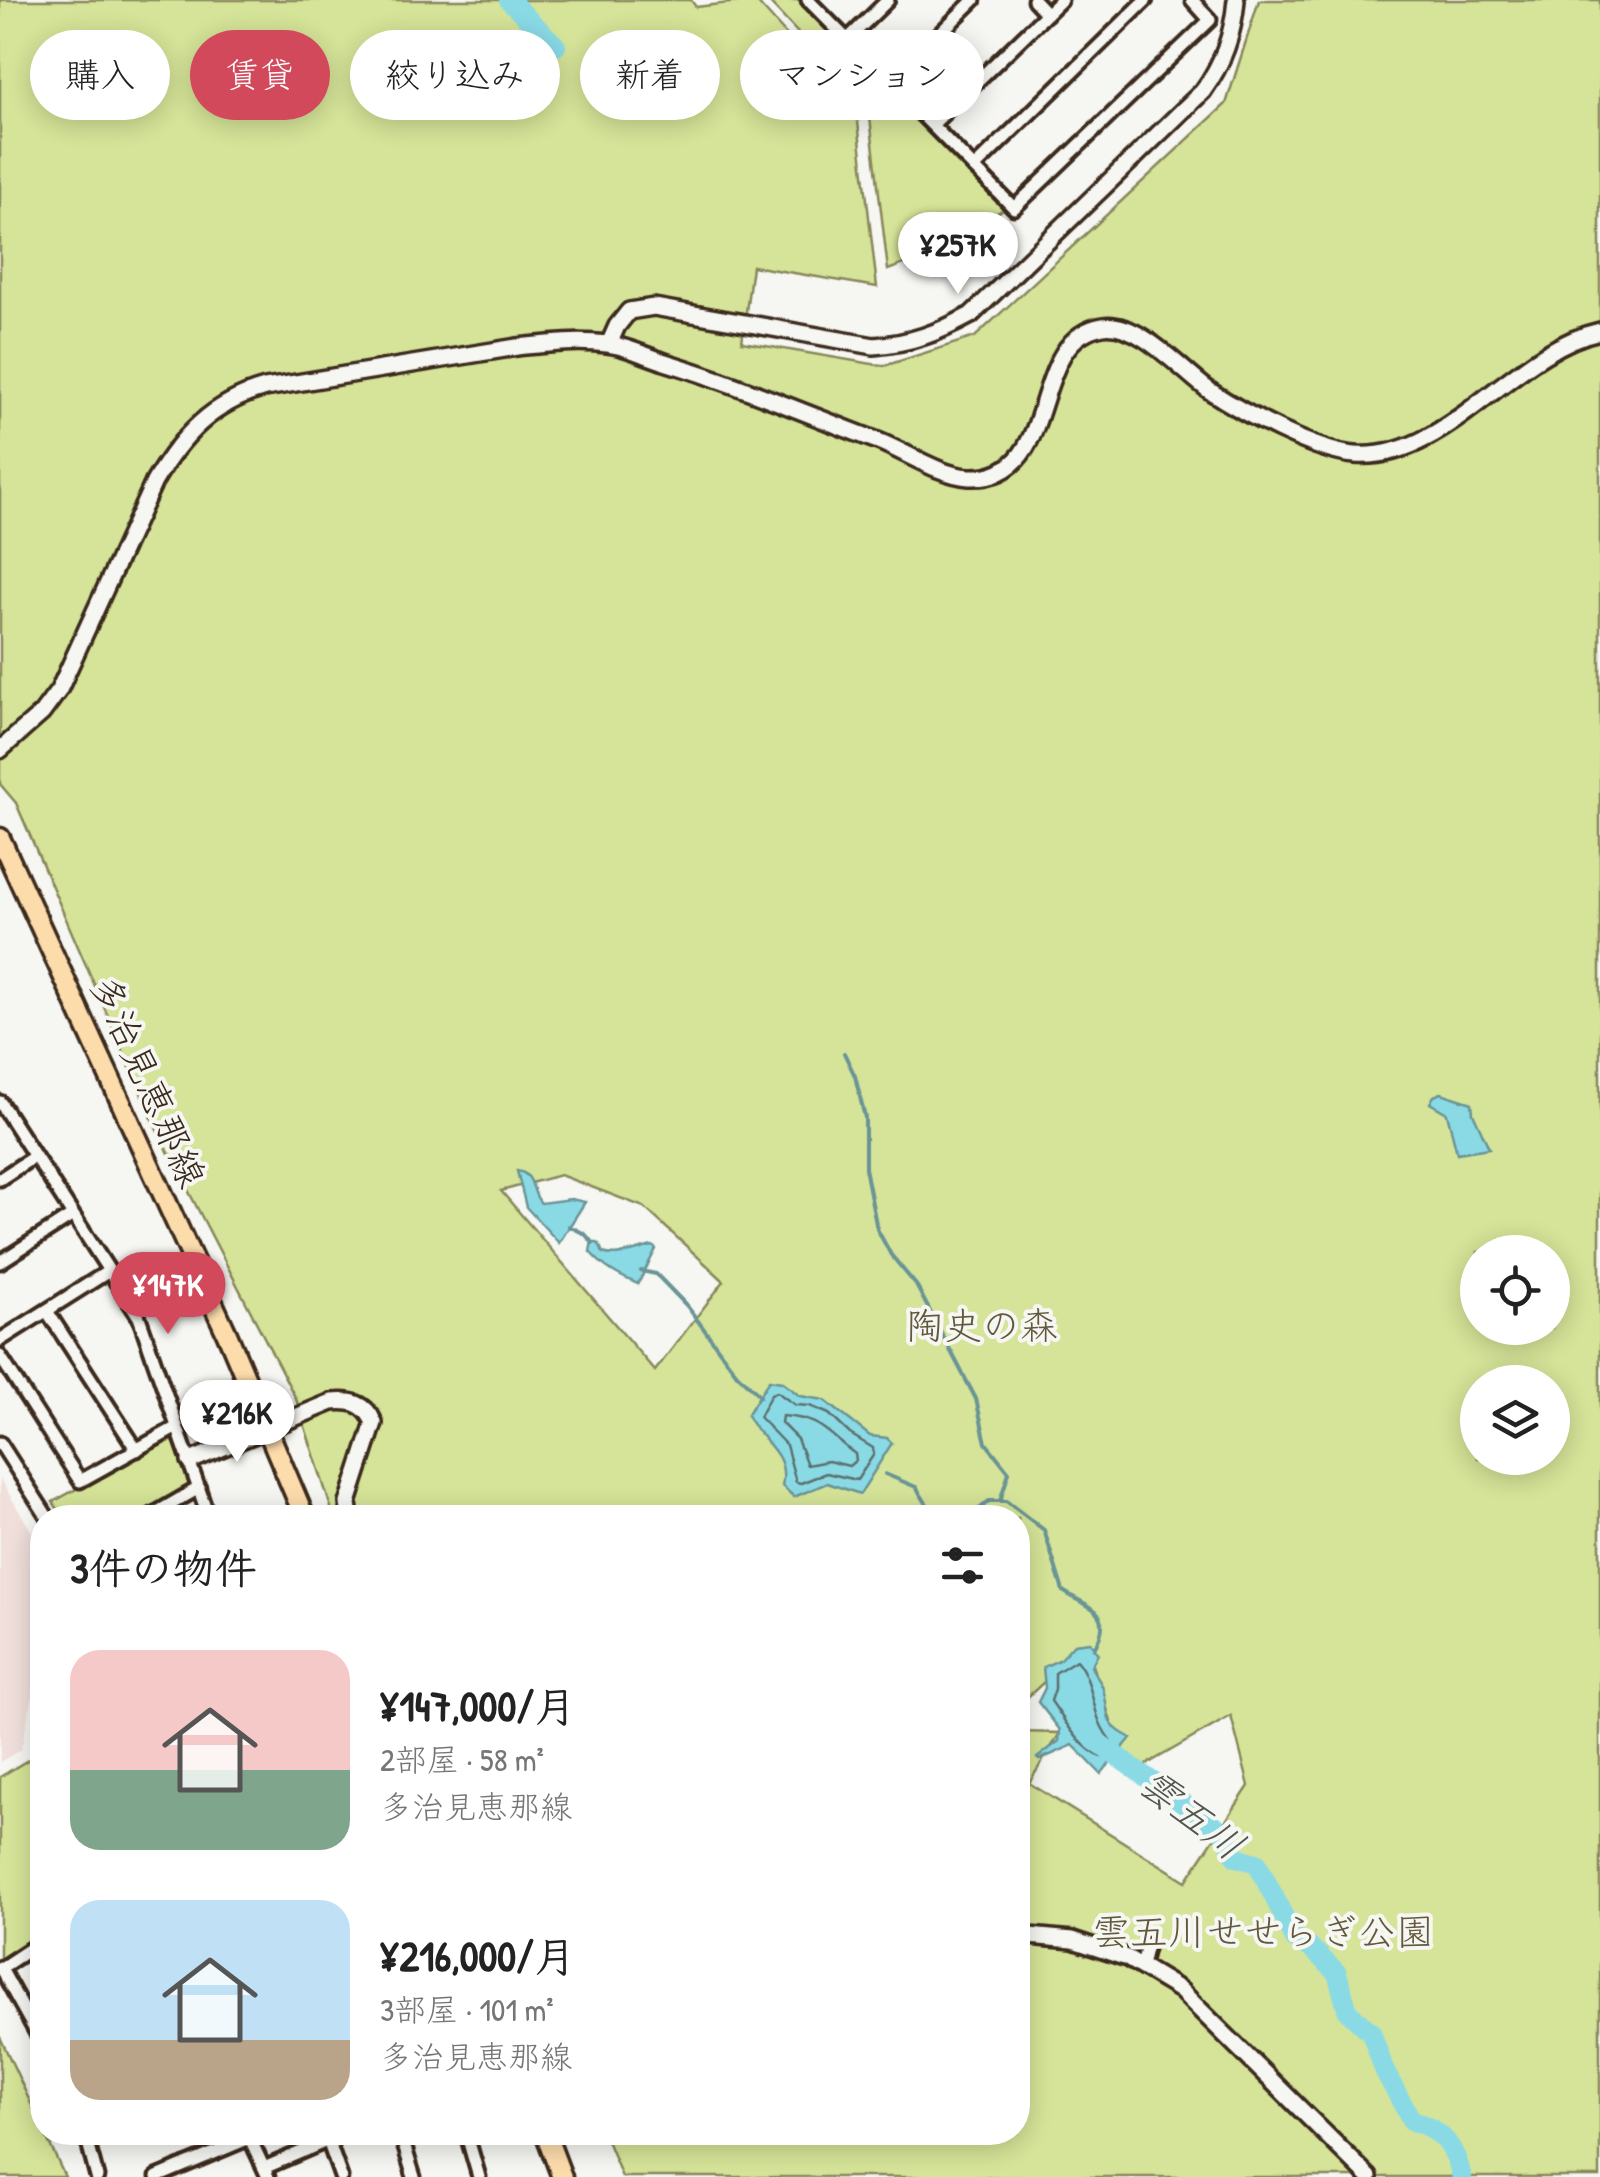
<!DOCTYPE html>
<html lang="ja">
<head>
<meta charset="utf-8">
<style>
  body { margin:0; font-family:"Patrick Hand","Klee One",sans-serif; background:#f2f2f2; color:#222; height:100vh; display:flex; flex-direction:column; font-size:38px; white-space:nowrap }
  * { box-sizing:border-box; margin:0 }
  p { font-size:32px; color:#767676 }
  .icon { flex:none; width:55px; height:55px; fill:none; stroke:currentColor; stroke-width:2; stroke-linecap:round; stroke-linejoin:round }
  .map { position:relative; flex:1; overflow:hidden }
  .sheet { position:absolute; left:30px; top:1505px; width:1000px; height:640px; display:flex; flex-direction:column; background:#fff; border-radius:40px; box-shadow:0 5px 25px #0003 }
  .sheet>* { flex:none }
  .hud { position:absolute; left:30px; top:30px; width:1000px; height:90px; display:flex; gap:20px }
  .tools { position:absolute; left:1460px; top:1235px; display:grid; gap:20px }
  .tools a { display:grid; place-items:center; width:110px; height:110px; border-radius:50%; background:#fff; box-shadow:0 5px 25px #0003; font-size:50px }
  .price { position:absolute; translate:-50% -85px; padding:0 22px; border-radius:35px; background:#fff; color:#222; font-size:32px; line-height:65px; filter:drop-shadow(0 2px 5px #0008) }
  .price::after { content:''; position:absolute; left:50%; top:60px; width:30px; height:22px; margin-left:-15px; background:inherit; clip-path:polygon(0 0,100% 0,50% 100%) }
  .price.selected { background:#d1495b; color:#fff }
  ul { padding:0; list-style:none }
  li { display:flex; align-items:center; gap:30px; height:250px; padding:0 40px }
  li span { display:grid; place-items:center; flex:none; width:280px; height:200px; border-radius:30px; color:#555 }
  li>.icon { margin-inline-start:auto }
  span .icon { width:120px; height:120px; fill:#fffc; stroke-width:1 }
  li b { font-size:42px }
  h2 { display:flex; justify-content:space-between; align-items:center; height:120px; padding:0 40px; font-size:42px }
  .tag { padding:0 35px; border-radius:45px; background:#fff; box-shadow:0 5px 25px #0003; font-size:35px; line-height:90px }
  .tag.selected { background:#d1495b; color:#fff }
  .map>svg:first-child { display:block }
</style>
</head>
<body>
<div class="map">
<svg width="1600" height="2177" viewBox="0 0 1600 2177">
  <rect width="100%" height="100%" fill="#f6f6f2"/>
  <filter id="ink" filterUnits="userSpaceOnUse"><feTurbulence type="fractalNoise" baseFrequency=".01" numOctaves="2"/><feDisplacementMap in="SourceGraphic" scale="20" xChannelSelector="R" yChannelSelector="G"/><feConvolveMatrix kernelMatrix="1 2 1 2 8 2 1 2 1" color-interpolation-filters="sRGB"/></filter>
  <g filter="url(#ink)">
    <!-- built -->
    <path fill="#f0dfda" d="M0 1479 42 1549V1665L39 1669 21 1749 0 1762Z"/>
    <!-- green -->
    <path fill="#d5e498" stroke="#88875b" stroke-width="2.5" fill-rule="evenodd" d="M0 0H691L696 7 755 0 857 113 877 287 752 266 742 342 884 366 975 337 1226 104 1259 0H1600V2177H622L604 2133 1018 2132V1732L1060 1733 1029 1783 1186 1881 1249 1786 1231 1716 1128 1775 1086 1643 1018 1706V1518L334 1517 296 1399 157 1130 16 803 0 784ZM560 1175 644 1207 724 1281 655 1371 501 1191ZM1478 1252H1552V1328H1478ZM1478 1382H1552V1458H1478Z
      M767 0H804L1007 206 953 246 888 270 869 109Z
      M167 1439 174 1442 189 1485 137 1517H63L53 1502Z
      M31 1758 42 1775V1933L0 1961V1777Z
      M0 2037 65 2177H0Z"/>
    <!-- water -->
    <path fill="#8adae6" stroke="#6a9496" stroke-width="2.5" d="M1441 1093 1472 1103 1473 1113 1489 1148 1457 1153 1447 1113 1430 1103 1434 1096Z
      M517 1171C536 1174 530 1192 541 1203L571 1199 585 1202 559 1243 526 1207Z
      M592 1241 599 1244 603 1253C617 1259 638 1249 653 1246L656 1249 638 1284C619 1276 604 1268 590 1252Z
      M769 1380 782 1382 800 1396 824 1400 870 1436 887 1438 892 1443 860 1494 827 1483 794 1497 782 1486C790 1452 759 1441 747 1415Z
      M1090 1642 1098 1654 1091 1666C1094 1674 1101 1681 1103 1689 1111 1716 1101 1723 1131 1738L1101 1774 1073 1745 1039 1760 1037 1758 1059 1741 1060 1730 1038 1702 1045 1688 1043 1667 1059 1660 1074 1644Z"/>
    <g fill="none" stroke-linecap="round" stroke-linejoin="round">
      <!-- shore -->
      <path stroke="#5b706e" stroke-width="2.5" d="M777 1392 795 1405 810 1406 829 1414 850 1434 873 1448 874 1454 857 1480 826 1473 801 1483 796 1482 786 1445 759 1417 771 1394Z
        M782 1416C823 1419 824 1431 855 1454L856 1460 849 1466 828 1461 807 1465 797 1439 781 1423Z
        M1076 1660C1097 1685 1089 1716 1112 1742L1101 1757C1078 1746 1066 1722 1051 1701L1055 1689V1673Z"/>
      <!-- stream -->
      <path stroke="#6a9496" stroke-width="4" d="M844 1053 855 1076 865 1118V1168L877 1229 891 1255 916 1285 976 1399 986 1443 1009 1472 1000 1501
        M569 1226 585 1234 593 1243
        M641 1271 656 1274 687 1306 737 1374 760 1396
        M885 1474 916 1487 928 1506 961 1515H972L989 1501H1006L1044 1530 1063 1591C1090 1609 1116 1610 1094 1649"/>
      <!-- river -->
      <path stroke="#8adae6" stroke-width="20" d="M509 0 556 46
        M1094 1740 1226 1834 1236 1857 1257 1863 1295 1939 1312 1949 1337 1973 1348 2012 1371 2032 1385 2072 1412 2121C1442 2129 1455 2147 1462 2177"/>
      <defs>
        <path id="street" d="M808 0 1014 208 1210 20 1192 0
          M1034 0 1047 14
          M847 40 888 0
          M889 83 974 0
          M932 125 1061 0
          M974 168 1146 0
          M0 1102 139 1317 209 1518
          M0 1179 35 1156
          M0 1262 73 1215
          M47 1311 137 1450
          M0 1340 109 1271
          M0 1356 80 1481 177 1427
          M0 1443 48 1518
          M147 1518 199 1488
          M1142 1965 1147 1945
          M0 1967 42 2043
          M1 1968 42 1941
          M85 2132 97 2177
          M247 2132 268 2177
          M325 2132 341 2177
          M400 2132 414 2177
          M466 2132 479 2177
          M264 2168 329 2140
          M157 2177 250 2138"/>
        <path id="secondary" d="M609 344 617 326 629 311 654 307 874 346C911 343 938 333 971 315L1203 91C1223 63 1233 35 1236 0
          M0 750 42 713 59 690 154 482C182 435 212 403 265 388L517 347C546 344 577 340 607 344 626 346 646 356 665 362 737 384 807 414 878 441 906 452 939 475 969 477 1064 481 1024 339 1103 326 1138 320 1183 372 1210 391 1243 413 1316 452 1355 455 1447 462 1512 350 1600 331
          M190 1461 332 1402C351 1400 366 1403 374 1423L348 1503 350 1518
          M1018 1935 1073 1940 1127 1958 1180 1990 1369 2177"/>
        <path id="primary" d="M0 838 227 1334 305 1518
          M545 2132 562 2177"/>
      </defs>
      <!-- street casing -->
      <use href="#street" stroke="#3b2a1e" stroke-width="19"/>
      <!-- secondary casing -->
      <use href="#secondary" stroke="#3b2a1e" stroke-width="22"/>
      <!-- primary casing -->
      <use href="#primary" stroke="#3b2a1e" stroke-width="25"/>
      <!-- street -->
      <use href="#street" stroke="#f6f6f2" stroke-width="11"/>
      <!-- secondary -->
      <use href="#secondary" stroke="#f6f6f2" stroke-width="15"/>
      <!-- primary -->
      <use href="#primary" stroke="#fddcac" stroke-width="18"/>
    </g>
  </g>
  <g text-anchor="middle" stroke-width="8" stroke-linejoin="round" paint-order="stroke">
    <!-- street labels -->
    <g font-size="38" fill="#3b2a1e" stroke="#f6f6f2">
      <text transform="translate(148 1081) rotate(66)" y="13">多治見恵那線</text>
    </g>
    <!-- park labels -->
    <g font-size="38" fill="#62583c" stroke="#f6f6f2">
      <text x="982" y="1339">陶史の森</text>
      <text x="1263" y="1945">雲五川せせらぎ公園</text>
    </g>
    <!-- water labels -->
    <g font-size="40" font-style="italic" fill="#4f5650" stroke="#f6f6f2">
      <text transform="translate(1192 1814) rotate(38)" y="14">雲五川</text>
    </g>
  </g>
</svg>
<div class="tools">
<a><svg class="icon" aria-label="locate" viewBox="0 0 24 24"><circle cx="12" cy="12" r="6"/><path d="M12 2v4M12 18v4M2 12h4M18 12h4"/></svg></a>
<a><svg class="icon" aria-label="layers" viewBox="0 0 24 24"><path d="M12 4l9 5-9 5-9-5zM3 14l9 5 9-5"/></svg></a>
</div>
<b class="price" style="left:958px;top:297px">¥257K</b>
<b class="price selected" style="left:168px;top:1337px">¥147K</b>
<b class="price" style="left:237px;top:1465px">¥216K</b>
<div class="hud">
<a class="tag">購入</a>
<a class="tag selected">賃貸</a>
<a class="tag">絞り込み</a>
<a class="tag">新着</a>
<a class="tag">マンション</a>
</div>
<section class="sheet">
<h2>3件の物件<svg class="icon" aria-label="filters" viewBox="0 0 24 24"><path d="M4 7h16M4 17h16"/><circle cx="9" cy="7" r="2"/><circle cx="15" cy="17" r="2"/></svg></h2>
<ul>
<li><span style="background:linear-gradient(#f6c9c9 60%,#7fa58c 0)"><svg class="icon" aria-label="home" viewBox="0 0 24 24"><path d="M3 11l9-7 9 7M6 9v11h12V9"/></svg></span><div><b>¥147,000/月</b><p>2部屋 · 58 m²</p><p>多治見恵那線</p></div></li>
<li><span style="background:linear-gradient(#bfe0f5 70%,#b9a48a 0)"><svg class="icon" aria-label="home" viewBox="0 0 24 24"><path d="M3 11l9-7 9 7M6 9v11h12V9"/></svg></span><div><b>¥216,000/月</b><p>3部屋 · 101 m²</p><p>多治見恵那線</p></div></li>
</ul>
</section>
</div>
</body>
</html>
